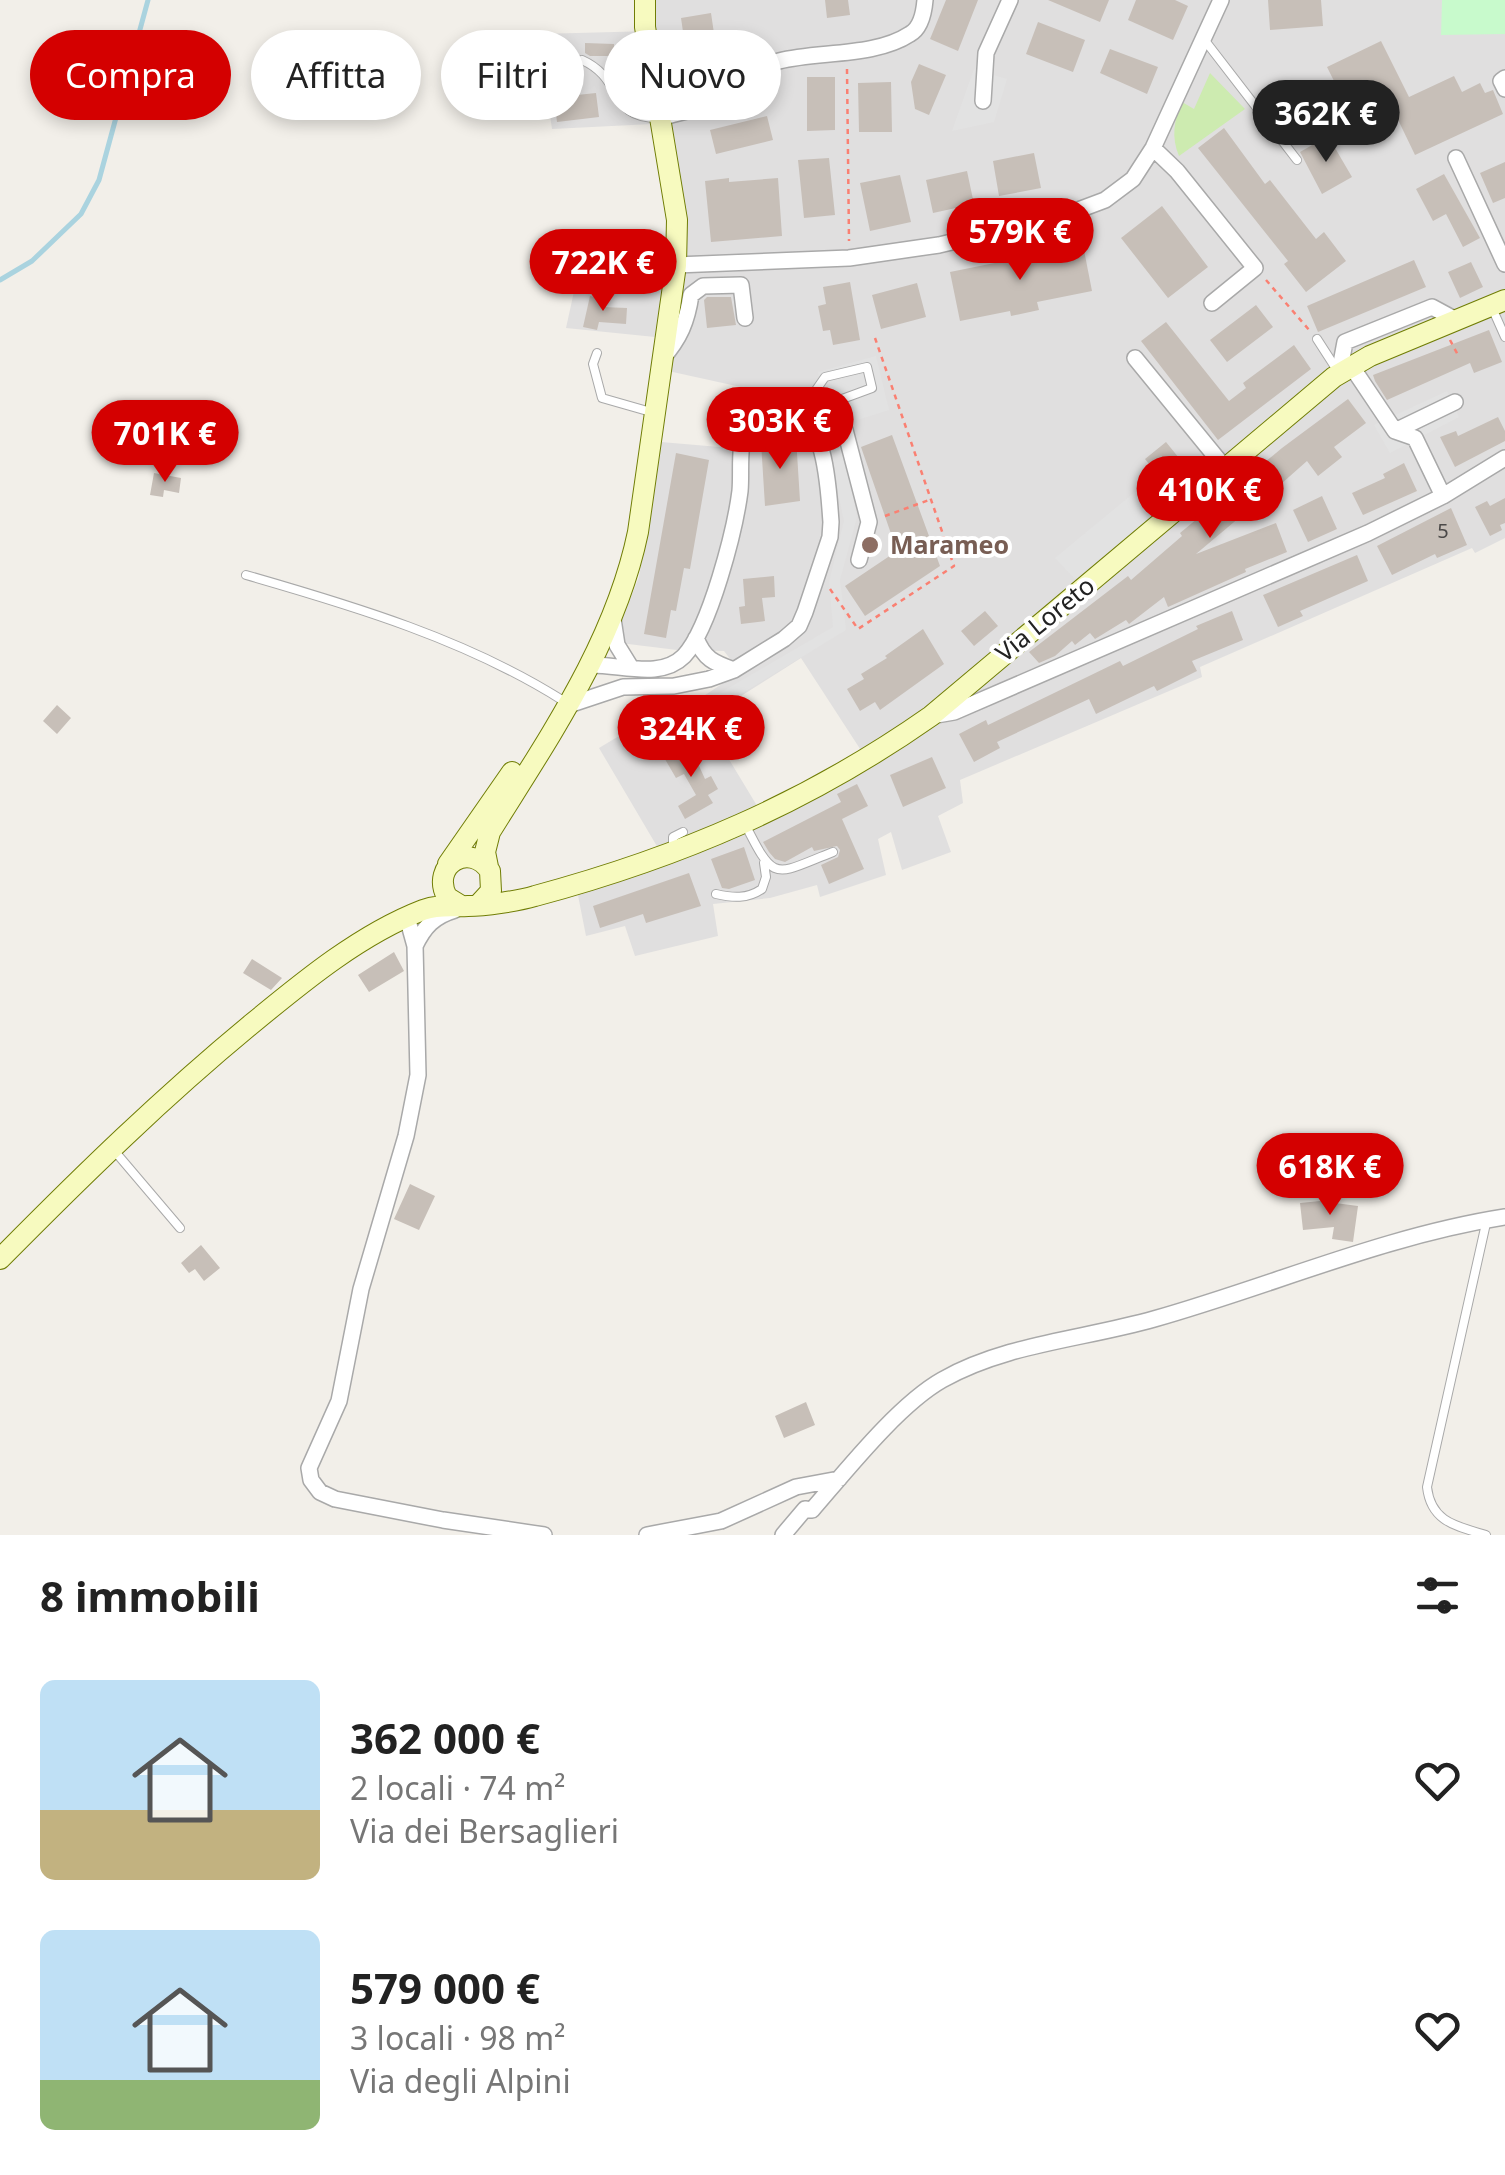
<!DOCTYPE html>
<html lang="it">
<head>
<meta charset="utf-8">
<style>
  body { margin:0; font-family:"Noto Sans",sans-serif; background:#f6f6f6; color:#222; height:100vh; display:flex; flex-direction:column; font-size:38px; white-space:nowrap }
  * { box-sizing:border-box; margin:0 }
  p { font-size:32px; color:#767676 }
  .icon { flex:none; width:55px; height:55px; fill:none; stroke:currentColor; stroke-width:2; stroke-linecap:round; stroke-linejoin:round }
  .map { position:relative; height:1535px; overflow:hidden }
  .panel { display:flex; flex-direction:column; background:#fff; flex:1 }
  .panel>* { flex:none }
  .banner { position:absolute; left:30px; top:30px; width:1000px; height:90px; display:flex; gap:20px }
  .price { position:absolute; translate:-50% -85px; padding:0 22px; border-radius:35px; background:#d40000; color:#fff; font-size:32px; line-height:65px; filter:drop-shadow(0 2px 5px #0008) }
  .price::after { content:''; position:absolute; left:50%; top:60px; width:30px; height:22px; margin-left:-15px; background:inherit; clip-path:polygon(0 0,100% 0,50% 100%) }
  .price.selected { background:#222; color:#fff }
  ul { padding:0; list-style:none }
  li { display:flex; align-items:center; gap:30px; height:250px; padding:0 40px }
  li span { display:grid; place-items:center; flex:none; width:280px; height:200px; border-radius:15px; color:#555 }
  li>.icon { margin-inline-start:auto }
  span .icon { width:120px; height:120px; fill:#fffc; stroke-width:1 }
  li b { font-size:42px }
  h2 { display:flex; justify-content:space-between; align-items:center; height:120px; padding:0 40px; font-size:42px }
  .chip { padding:0 35px; border-radius:45px; background:#fff; box-shadow:0 5px 15px #0003; font-size:35px; line-height:90px }
  .chip.selected { background:#d40000; color:#fff }
  .map>svg:first-child { display:block }
</style>
</head>
<body>
<div class="map">
<svg width="1505" height="1535" viewBox="0 0 1505 1535">
  <rect width="100%" height="100%" fill="#f2efe9"/>
  <!-- residential -->
  <path fill="#e0dfdf" d="M656 0H1505V538L1475 553 1472 548 1200 667 1202 677 960 780 963 803 938 816 951 852 902 870 891 832 878 839 886 875 820 897 817 885 770 898 713 904 718 936 635 956 625 926 586 936 574 875 658 848 599 748 664 709 681 738 707 723 759 809 864 755 801 658 695 725 687 707 740 672 724 651 677 650 620 643 622 619 639 577 661 442 731 448 750 389 650 367 655 337 566 328 578 273 663 286 668 202 652 124 552 129 538 34 653 31Z"/>
  <!-- grass -->
  <path fill="#cdebb0" d="M1210 73 1245 109 1179 156C1171 137 1174 120 1182 102L1194 109Z"/>
  <!-- park -->
  <path fill="#c8facc" d="M1442 0H1505V34L1441 35Z"/>
  <!-- parking -->
  <path fill="#e2e2e2" d="M974 69 1007 79 994 122 952 131Z
    M876 356 889 410 832 428 818 372Z
    M1447 391 1459 417 1390 453 1374 425Z
    M841 436 857 517 840 580 846 630 695 722 689 711 833 627 829 582 844 521 827 440Z
    M1135 492 1154 516 1075 579 1055 558Z"/>
  <g fill="none" stroke-linecap="round" stroke-linejoin="round">
    <!-- stream -->
    <path stroke="#aad3df" stroke-width="5" d="M0 280 32 261 81 214 99 180 148 0"/>
  </g>
  <!-- building -->
  <path fill="#c7bfb8" d="M825 0H848L850 15 827 18Z
    M946 0H978L958 51 930 39Z
    M1048 0H1109L1100 22Z
    M1136 0H1175L1188 6 1173 40 1128 20Z
    M1268 0H1321L1323 26 1270 30Z
    M711 13 716 47 686 52 681 18Z
    M1038 22 1085 40 1073 72 1026 54Z
    M1381 41 1409 97 1454 76 1462 92 1480 83 1485 93 1493 90 1503 114 1415 155 1389 101 1353 119 1327 67Z
    M585 43 614 44V56H590L585 53Z
    M1110 49 1158 67 1147 94 1100 73Z
    M919 64 946 75 929 115 915 109 911 82Z
    M807 77H835V130L807 131Z
    M891 82 892 132H859L858 83Z
    M575 87 577 95 596 93 599 117 557 122 553 90Z
    M767 116 773 140 716 154 710 130Z
    M1224 128 1265 184 1270 180 1316 239 1324 232 1346 261 1306 292 1284 264 1288 261 1198 148Z
    M1328 136 1352 177 1322 194 1300 152Z
    M1034 153 1041 188 999 196 993 161Z
    M829 158 835 215 804 218 798 160Z
    M1505 162V198L1493 203 1480 173Z
    M967 171 974 204 933 213 926 180Z
    M1444 174 1480 238 1463 247 1446 214 1433 221 1416 189Z
    M900 175 911 222 870 231 860 183Z
    M729 178V182L778 178 782 236 711 242 705 181Z
    M1162 206 1208 267 1168 298 1121 238Z
    M1083 245 1092 291 1037 302 1039 310 1011 316 1010 311 960 321 950 272Z
    M1414 260 1426 287 1318 332 1307 306Z
    M1471 262 1483 287 1460 298 1448 272Z
    M850 282 860 340 833 345 830 330 823 331 818 306 826 304 823 287Z
    M917 283 926 317 881 329 872 295Z
    M590 296 603 299 602 307 627 308 626 324 599 322 597 330 583 327Z
    M707 297H731L736 325 707 328 704 300Z
    M1256 305 1273 327 1227 362 1210 340Z
    M1166 322 1229 401 1246 388 1243 383 1294 345 1311 369 1218 440 1141 341Z
    M1489 330 1502 362 1474 373 1470 363 1387 400 1375 381 1373 375Z
    M1348 399 1366 423 1334 447 1342 457 1318 476 1307 461 1281 484 1274 471 1258 478 1265 496 1196 554 1276 523 1287 552 1245 569 1246 572 1168 607 1164 597 1129 624 1126 620 1095 639 1090 633 1075 645 1072 641 1055 656 1039 663 1029 652 1128 576 1131 580 1182 536 1180 533 1282 448Z
    M1498 417 1505 431V441L1455 467 1440 437 1456 431 1458 436Z
    M892 435 940 566 865 616 845 586 897 551 861 447Z
    M796 437 800 501 765 506 761 442Z
    M1166 442 1183 463 1162 480 1145 459Z
    M676 453 709 460 690 569 684 568 676 611 671 610 666 638 644 634Z
    M1404 463 1417 491 1363 515 1352 493 1385 478 1383 474Z
    M154 473 181 478 179 493 164 490 163 497 150 495Z
    M1322 496 1337 529 1308 542 1293 510Z
    M1505 498V523L1500 525 1502 530 1490 536 1475 507 1487 501 1490 506Z
    M1451 508 1467 545 1437 558 1435 554 1392 575 1377 546Z
    M1357 555 1368 581 1300 611 1303 616 1278 627 1263 595Z
    M774 576 775 597 762 598 765 621 741 624 739 607 745 606 743 579Z
    M985 611 998 626 974 646 961 631Z
    M1232 611 1243 640 1192 661 1197 671 1157 691 1154 686 1096 714 1089 699 997 742 1000 748 974 762 959 734 986 720 988 725 1120 661 1123 666 1198 629 1196 626Z
    M923 629 944 664 880 710 875 702 860 711 847 689 864 679 861 674 887 658 885 656Z
    M57 705 71 718 57 734 43 721Z
    M690 746 705 779 711 776 718 789 708 795 713 803 685 819 678 806 696 795 684 774 676 778 662 754 674 747 678 753Z
    M932 757 946 788 903 807 890 775Z
    M857 784 868 806 842 819 864 869 829 884 821 865 838 857 840 850 837 846 814 851 812 847 785 862 775 859 769 852 763 842 841 802 837 794Z
    M744 847 755 880 729 889 722 888 711 859Z
    M689 873 701 906 646 923 643 914 600 928 593 906Z
    M394 952 404 971 369 992 358 975Z
    M252 959 282 978 271 990 243 973Z
    M410 1184 435 1196 419 1230 394 1219Z
    M1320 1201 1358 1206 1353 1242 1332 1239 1334 1227 1303 1230 1300 1203Z
    M201 1245 220 1268 204 1281 195 1269 189 1273 181 1263Z
    M806 1402 815 1425 784 1438 775 1416Z"/>
  <g fill="none" stroke-linecap="round" stroke-linejoin="round">
    <defs>
      <path id="lane" d="M1203 38 1297 160
        M582 60C625 79 607 119 660 118
        M1493 310 1505 337
        M1317 339 1337 370
        M597 353 593 364 602 398 651 412
        M800 413 825 377 867 367 872 388 834 402 818 439
        M246 575C354 606 467 640 562 700
        M745 824C775 884 774 875 833 852
        M673 849V837L683 832
        M716 894C733 898 747 899 762 889L766 877 764 863
        M112 1148 180 1228
        M1486 1535C1456 1526 1431 1522 1427 1487L1487 1219"/>
      <path id="street" d="M1505 78 1501 81 1505 89
        M983 101 986 53 1010 0
        M660 118C679 112 704 109 720 99 741 86 755 67 779 61 819 51 875 57 910 34 921 28 924 12 925 0
        M1153 148 1177 171 1255 268 1212 303
        M1456 158 1505 264
        M676 265 849 258 939 245 1065 215 1105 200 1133 179 1153 148 1221 0
        M1135 358 1225 468
        M662 359C680 338 687 322 691 295L703 286 741 285 745 318
        M1352 367 1395 431 1455 402
        M1339 374 1345 342 1432 307 1456 320
        M845 430 869 522 859 560
        M1395 431 1415 438 1443 496
        M613 619 617 645 630 666
        M696 638C704 659 714 663 734 670
        M569 705 623 687 674 686 709 679 734 670 784 639 799 626 805 612 830 537 831 522C828 487 827 410 781 408 768 407 756 412 749 424 737 443 742 470 740 491 735 530 710 628 684 656 660 680 621 664 589 665
        M931 716 954 712 1368 533 1443 496 1505 458
        M407 917 415 946 418 1075 406 1136 361 1289 339 1401 309 1468 311 1480 320 1492 335 1499 443 1520 544 1535
        M415 946C424 927 434 916 455 910
        M647 1535 721 1521 796 1487 839 1479
        M783 1535 805 1509 812 1510C846 1471 898 1405 942 1380 1005 1344 1084 1339 1154 1319 1271 1286 1384 1236 1505 1217"/>
      <path id="secondary" d="M448 864 512 772
        M488 867 485 852 490 832C549 737 615 643 638 532L676 265 677 220 645 27V0
        M460 905 447 897C430 865 470 841 490 871L491 891 480 903
        M0 1259C82 1176 164 1096 254 1022 305 980 361 934 423 910 439 904 452 907 468 906 485 906 518 901 535 896 680 857 807 803 931 716L1334 377 1370 356 1505 300"/>
    </defs>
    <!-- lane casing -->
    <use href="#lane" stroke="#a9a9a9" stroke-width="10"/>
    <!-- street casing -->
    <use href="#street" stroke="#a9a9a9" stroke-width="18"/>
    <!-- secondary casing -->
    <use href="#secondary" stroke="#707d05" stroke-width="22"/>
    <!-- path -->
    <path stroke="#fa8072" stroke-width="2.5" stroke-dasharray="5 5" stroke-linecap="butt" d="M847 69 849 241
      M1266 280 1310 331
      M1450 340 1459 357
      M885 516 929 500
      M830 589 858 629 954 566 875 338"/>
    <!-- lane -->
    <use href="#lane" stroke="#fff" stroke-width="8"/>
    <!-- street -->
    <use href="#street" stroke="#fff" stroke-width="15"/>
    <!-- secondary -->
    <use href="#secondary" stroke="#f7fabf" stroke-width="20"/>
  </g>
  <!-- markers -->
  <circle fill="#8d6e63" stroke="#fff" stroke-width="4" cx="870" cy="545" r="10"/>
  <g text-anchor="middle" stroke-width="8" stroke-linejoin="round" paint-order="stroke">
    <!-- number labels -->
    <g font-size="20" fill="#4b4948">
      <text x="1443" y="538">5</text>
    </g>
    <!-- education labels -->
    <g font-size="25" font-weight="bold" fill="#785e54" stroke="#fff" text-anchor="start">
      <text x="890" y="554">Marameo</text>
    </g>
    <!-- street labels -->
    <g font-size="25" fill="#222" stroke="#fff">
      <text transform="translate(1045 619) rotate(-39)" y="9">Via Loreto</text>
    </g>
  </g>
</svg>
<b class="price selected" style="left:1326px;top:165px">362K €</b>
<b class="price" style="left:1020px;top:283px">579K €</b>
<b class="price" style="left:603px;top:314px">722K €</b>
<b class="price" style="left:780px;top:472px">303K €</b>
<b class="price" style="left:165px;top:485px">701K €</b>
<b class="price" style="left:1210px;top:541px">410K €</b>
<b class="price" style="left:691px;top:780px">324K €</b>
<b class="price" style="left:1330px;top:1218px">618K €</b>
<div class="banner">
<a class="chip selected">Compra</a>
<a class="chip">Affitta</a>
<a class="chip">Filtri</a>
<a class="chip">Nuovo</a>
</div>
</div>
<section class="panel">
<h2>8 immobili<svg class="icon" aria-label="filters" viewBox="0 0 24 24"><path d="M4 7h16M4 17h16"/><circle cx="9" cy="7" r="2"/><circle cx="15" cy="17" r="2"/></svg></h2>
<ul>
<li><span style="background:linear-gradient(#bfe0f5 65%,#c2b280 0)"><svg class="icon" aria-label="home" viewBox="0 0 24 24"><path d="M3 11l9-7 9 7M6 9v11h12V9"/></svg></span><div><b>362 000 €</b><p>2 locali · 74 m²</p><p>Via dei Bersaglieri</p></div><svg class="icon" aria-label="heart" viewBox="0 0 24 24"><path d="M12 20l-8-8c-3-5 5-10 8-4 3-6 11-1 8 4z"/></svg></li>
<li><span style="background:linear-gradient(#bfe0f5 75%,#8fb573 0)"><svg class="icon" aria-label="home" viewBox="0 0 24 24"><path d="M3 11l9-7 9 7M6 9v11h12V9"/></svg></span><div><b>579 000 €</b><p>3 locali · 98 m²</p><p>Via degli Alpini</p></div><svg class="icon" aria-label="heart" viewBox="0 0 24 24"><path d="M12 20l-8-8c-3-5 5-10 8-4 3-6 11-1 8 4z"/></svg></li>
</ul>
</section>
</body>
</html>
